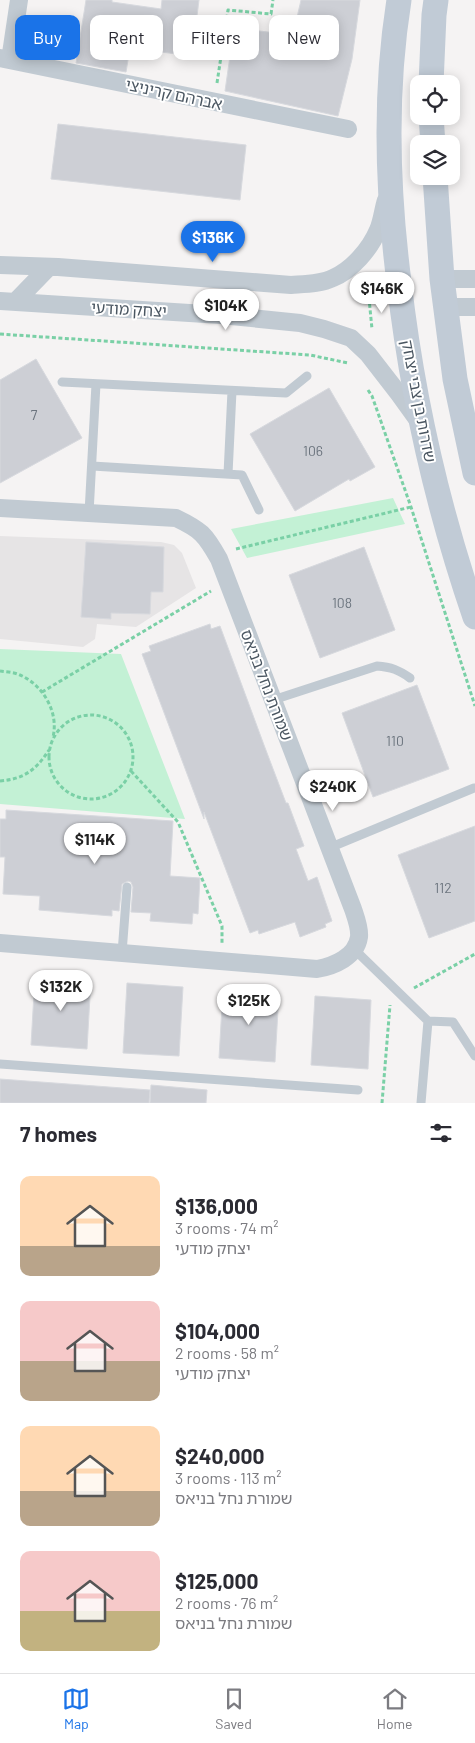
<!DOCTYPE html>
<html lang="en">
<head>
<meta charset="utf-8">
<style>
  body { margin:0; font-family:Barlow,"Noto Sans Hebrew",sans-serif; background:#f2f2f3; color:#2b2b33; height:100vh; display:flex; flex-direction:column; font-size:19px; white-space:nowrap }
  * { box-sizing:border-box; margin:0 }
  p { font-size:16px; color:#7c7c81 }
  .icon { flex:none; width:28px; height:28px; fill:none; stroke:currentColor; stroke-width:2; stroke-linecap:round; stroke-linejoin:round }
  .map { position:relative; height:1103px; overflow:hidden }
  .sheet { display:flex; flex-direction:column; background:#fff; flex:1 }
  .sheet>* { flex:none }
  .hud { position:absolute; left:15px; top:15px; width:445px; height:45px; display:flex; gap:10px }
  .controls { position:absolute; left:410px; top:75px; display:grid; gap:10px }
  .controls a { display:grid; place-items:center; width:50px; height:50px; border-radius:10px; background:#fff; box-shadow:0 2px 12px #0003; font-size:25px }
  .price { position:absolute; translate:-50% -42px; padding:0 11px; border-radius:18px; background:#fff; color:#222; font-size:16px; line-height:32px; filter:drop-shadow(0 1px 2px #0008) }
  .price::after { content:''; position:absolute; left:50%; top:30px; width:15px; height:11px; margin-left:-8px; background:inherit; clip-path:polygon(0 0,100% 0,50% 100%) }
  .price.on { background:#1a73e8; color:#fff }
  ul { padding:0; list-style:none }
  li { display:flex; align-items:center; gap:15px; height:125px; padding:0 20px }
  li span { display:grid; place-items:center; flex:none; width:140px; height:100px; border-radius:10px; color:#555 }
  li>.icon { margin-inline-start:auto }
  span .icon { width:60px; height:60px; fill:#fffc; stroke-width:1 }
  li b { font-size:21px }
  h2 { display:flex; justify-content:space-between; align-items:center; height:60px; padding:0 20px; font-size:21px }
  .chip { padding:0 18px; border-radius:10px; background:#fff; box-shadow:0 2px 12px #0003; font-size:18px; line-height:45px }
  .chip.on { background:#1a73e8; color:#fff }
  .menu { display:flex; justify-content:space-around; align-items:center; height:70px; border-top:1px solid #e1e1e2; background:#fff; font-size:14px; color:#7c7c81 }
  .menu a { display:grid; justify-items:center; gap:2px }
  .menu .on { color:#1a73e8 }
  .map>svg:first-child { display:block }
</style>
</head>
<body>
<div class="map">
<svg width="475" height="1103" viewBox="0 0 475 1103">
  <rect width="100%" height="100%" fill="#f5f3f3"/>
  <!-- education -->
  <path fill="#e6e4e5" d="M0 536 161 542 174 545 182 553 196 588 136 627 97 624 95 639 83 647 0 639Z"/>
  <!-- green -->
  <path fill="#c3f1d5" d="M393 498 405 524 247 558 231 529Z
    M0 649 121 654 185 819 0 804Z"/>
  <!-- building -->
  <path fill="#cdcfd5" stroke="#d7d9de" d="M86 0H112V2L161 9 162 0H199L192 56 130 48 126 72 76 63Z
    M301 0H360L352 59 338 116 225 91 234 28 293 35Z
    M58 124 246 145 240 200 51 179Z
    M36 359 82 438 0 483V380Z
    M329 388 375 467 350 481 349 479 295 511 250 434Z
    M86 542 164 547 163 592H151L150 614 111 613V619L81 617Z
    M364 547 395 630 320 658 289 575Z
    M210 624 211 629 220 626 264 745 286 803H288L304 846 296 849 308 881 317 877 332 921 325 924 326 927 300 937 295 922 259 934 258 930 250 933 204 812V819L142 654 151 651 149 646Z
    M417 685 449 769 373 797 342 713Z
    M6 810 173 821 170 876 200 878 198 914 193 913 192 924 150 921 151 913 131 912 133 887 131 882 128 881 122 884 119 911 112 910V916L39 910 40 896 3 894 5 857H0V819H6Z
    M475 826V921L429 938 398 855Z
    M35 976 91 979 87 1049 31 1045Z
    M127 983 183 987 179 1056 123 1053Z
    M223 989 279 993 275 1062 219 1058Z
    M315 996 371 1000 368 1069 311 1065Z
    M0 1079 150 1090 149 1103H0Z
    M151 1085 207 1090 206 1103H150Z"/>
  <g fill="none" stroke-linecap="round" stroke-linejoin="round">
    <!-- path -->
    <path stroke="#7ad0a6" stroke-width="3" stroke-dasharray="4 2.5" stroke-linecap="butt" d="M217 83 228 10 271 14 273 0
      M367 278 372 329
      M0 334 310 355 348 363
      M368 390 372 396 411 507 475 706
      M236 549 411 507
      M0 671C6 672 14 672 20 675 43 685 59 712 53 737
      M42 692 211 591
      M49 757a42 42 0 1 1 84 0a42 42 0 1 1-84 0Z
      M131 771 178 822 222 926V943
      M0 781C24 779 36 770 49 750
      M414 988 475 954
      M382 1103 390 1005"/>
    <!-- lane -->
    <path stroke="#c1cad2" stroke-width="9" d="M62 382 286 393 307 376
      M92 466 242 475 259 510
      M228 474 232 391
      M89 513 96 384
      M273 700 377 666C391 667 399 670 410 678
      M329 848 474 788
      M355 950 428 1021 453 1022 475 1056
      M122 953 127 887
      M0 1064 358 1090
      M421 1103 428 1021"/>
    <!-- street -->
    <path stroke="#c1cad2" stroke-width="18" d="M0 58 348 129
      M10 60 19 0
      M0 265 58 267 291 285C305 284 321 284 333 278 352 270 370 249 378 230 382 221 383 209 386 200
      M442 279H475
      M0 301 221 315 300 323 324 329 351 338 368 354 399 394 417 419
      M15 302 49 267
      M445 307H475
      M0 508 176 518C201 530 205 534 219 559L353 909C356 918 360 928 359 937 356 957 334 966 317 969L0 943"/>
    <!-- secondary -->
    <path stroke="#c1cbd6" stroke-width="25" d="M399 0C384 94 387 188 399 282 412 396 438 509 475 617
      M431 84 434 15 436 0
      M431 116 433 144
      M435 176 442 279 455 379 475 473"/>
  </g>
  <g text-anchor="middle" stroke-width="4" stroke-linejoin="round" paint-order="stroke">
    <!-- number labels -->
    <g font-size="14" fill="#6b747e">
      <text x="34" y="420">7</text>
      <text x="313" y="456">106</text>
      <text x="342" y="608">108</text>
      <text x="395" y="746">110</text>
      <text x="443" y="893">112</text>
    </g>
    <!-- street labels -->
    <g font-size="16" fill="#4a5661" stroke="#fff">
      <text transform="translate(174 94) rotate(12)" y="6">אברהם קריניצי</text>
      <text transform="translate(129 309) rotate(3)" y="6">יצחק מודעי</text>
      <text transform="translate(419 401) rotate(79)" y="6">שדרות בן צבי יצחק</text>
      <text transform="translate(267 685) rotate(69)" y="6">שמורת נחל בניאס</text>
    </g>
  </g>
</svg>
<div class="controls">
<a><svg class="icon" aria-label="locate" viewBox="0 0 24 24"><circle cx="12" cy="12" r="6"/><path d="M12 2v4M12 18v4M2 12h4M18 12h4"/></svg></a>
<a><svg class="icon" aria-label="layers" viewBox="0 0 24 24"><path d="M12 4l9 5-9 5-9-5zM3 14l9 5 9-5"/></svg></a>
</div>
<b class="price on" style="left:213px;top:263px">$136K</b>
<b class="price" style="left:382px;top:314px">$146K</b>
<b class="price" style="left:226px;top:331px">$104K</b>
<b class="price" style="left:333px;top:812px">$240K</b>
<b class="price" style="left:95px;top:865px">$114K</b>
<b class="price" style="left:61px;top:1012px">$132K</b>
<b class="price" style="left:249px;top:1026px">$125K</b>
<div class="hud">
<a class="chip on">Buy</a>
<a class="chip">Rent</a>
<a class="chip">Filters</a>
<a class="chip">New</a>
</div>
</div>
<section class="sheet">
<h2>7 homes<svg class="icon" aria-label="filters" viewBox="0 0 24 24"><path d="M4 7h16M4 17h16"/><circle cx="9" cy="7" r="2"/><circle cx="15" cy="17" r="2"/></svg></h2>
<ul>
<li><span style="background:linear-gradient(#ffd9b3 70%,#b9a48a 0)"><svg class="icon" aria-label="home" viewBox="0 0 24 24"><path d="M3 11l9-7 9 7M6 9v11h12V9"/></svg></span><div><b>$136,000</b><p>3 rooms · 74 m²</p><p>יצחק מודעי</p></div></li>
<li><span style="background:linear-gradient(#f6c9c9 60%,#b9a48a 0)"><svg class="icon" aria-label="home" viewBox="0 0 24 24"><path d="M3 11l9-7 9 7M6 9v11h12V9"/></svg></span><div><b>$104,000</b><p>2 rooms · 58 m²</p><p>יצחק מודעי</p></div></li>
<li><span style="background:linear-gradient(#ffd9b3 65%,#b9a48a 0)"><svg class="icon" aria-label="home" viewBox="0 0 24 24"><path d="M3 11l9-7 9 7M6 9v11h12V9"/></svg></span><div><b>$240,000</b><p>3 rooms · 113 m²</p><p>שמורת נחל בניאס</p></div></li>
<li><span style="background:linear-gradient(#f6c9c9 60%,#c2b280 0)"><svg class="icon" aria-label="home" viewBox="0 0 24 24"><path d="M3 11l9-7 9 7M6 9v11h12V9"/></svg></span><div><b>$125,000</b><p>2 rooms · 76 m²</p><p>שמורת נחל בניאס</p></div></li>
</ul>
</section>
<nav class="menu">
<a class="on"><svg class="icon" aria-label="map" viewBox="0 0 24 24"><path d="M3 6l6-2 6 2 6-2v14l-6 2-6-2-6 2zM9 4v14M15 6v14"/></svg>Map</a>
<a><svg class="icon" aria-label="saved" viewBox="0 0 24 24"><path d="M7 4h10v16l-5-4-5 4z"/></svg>Saved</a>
<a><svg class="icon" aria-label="home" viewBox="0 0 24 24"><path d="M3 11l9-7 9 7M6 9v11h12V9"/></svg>Home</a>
</nav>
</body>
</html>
